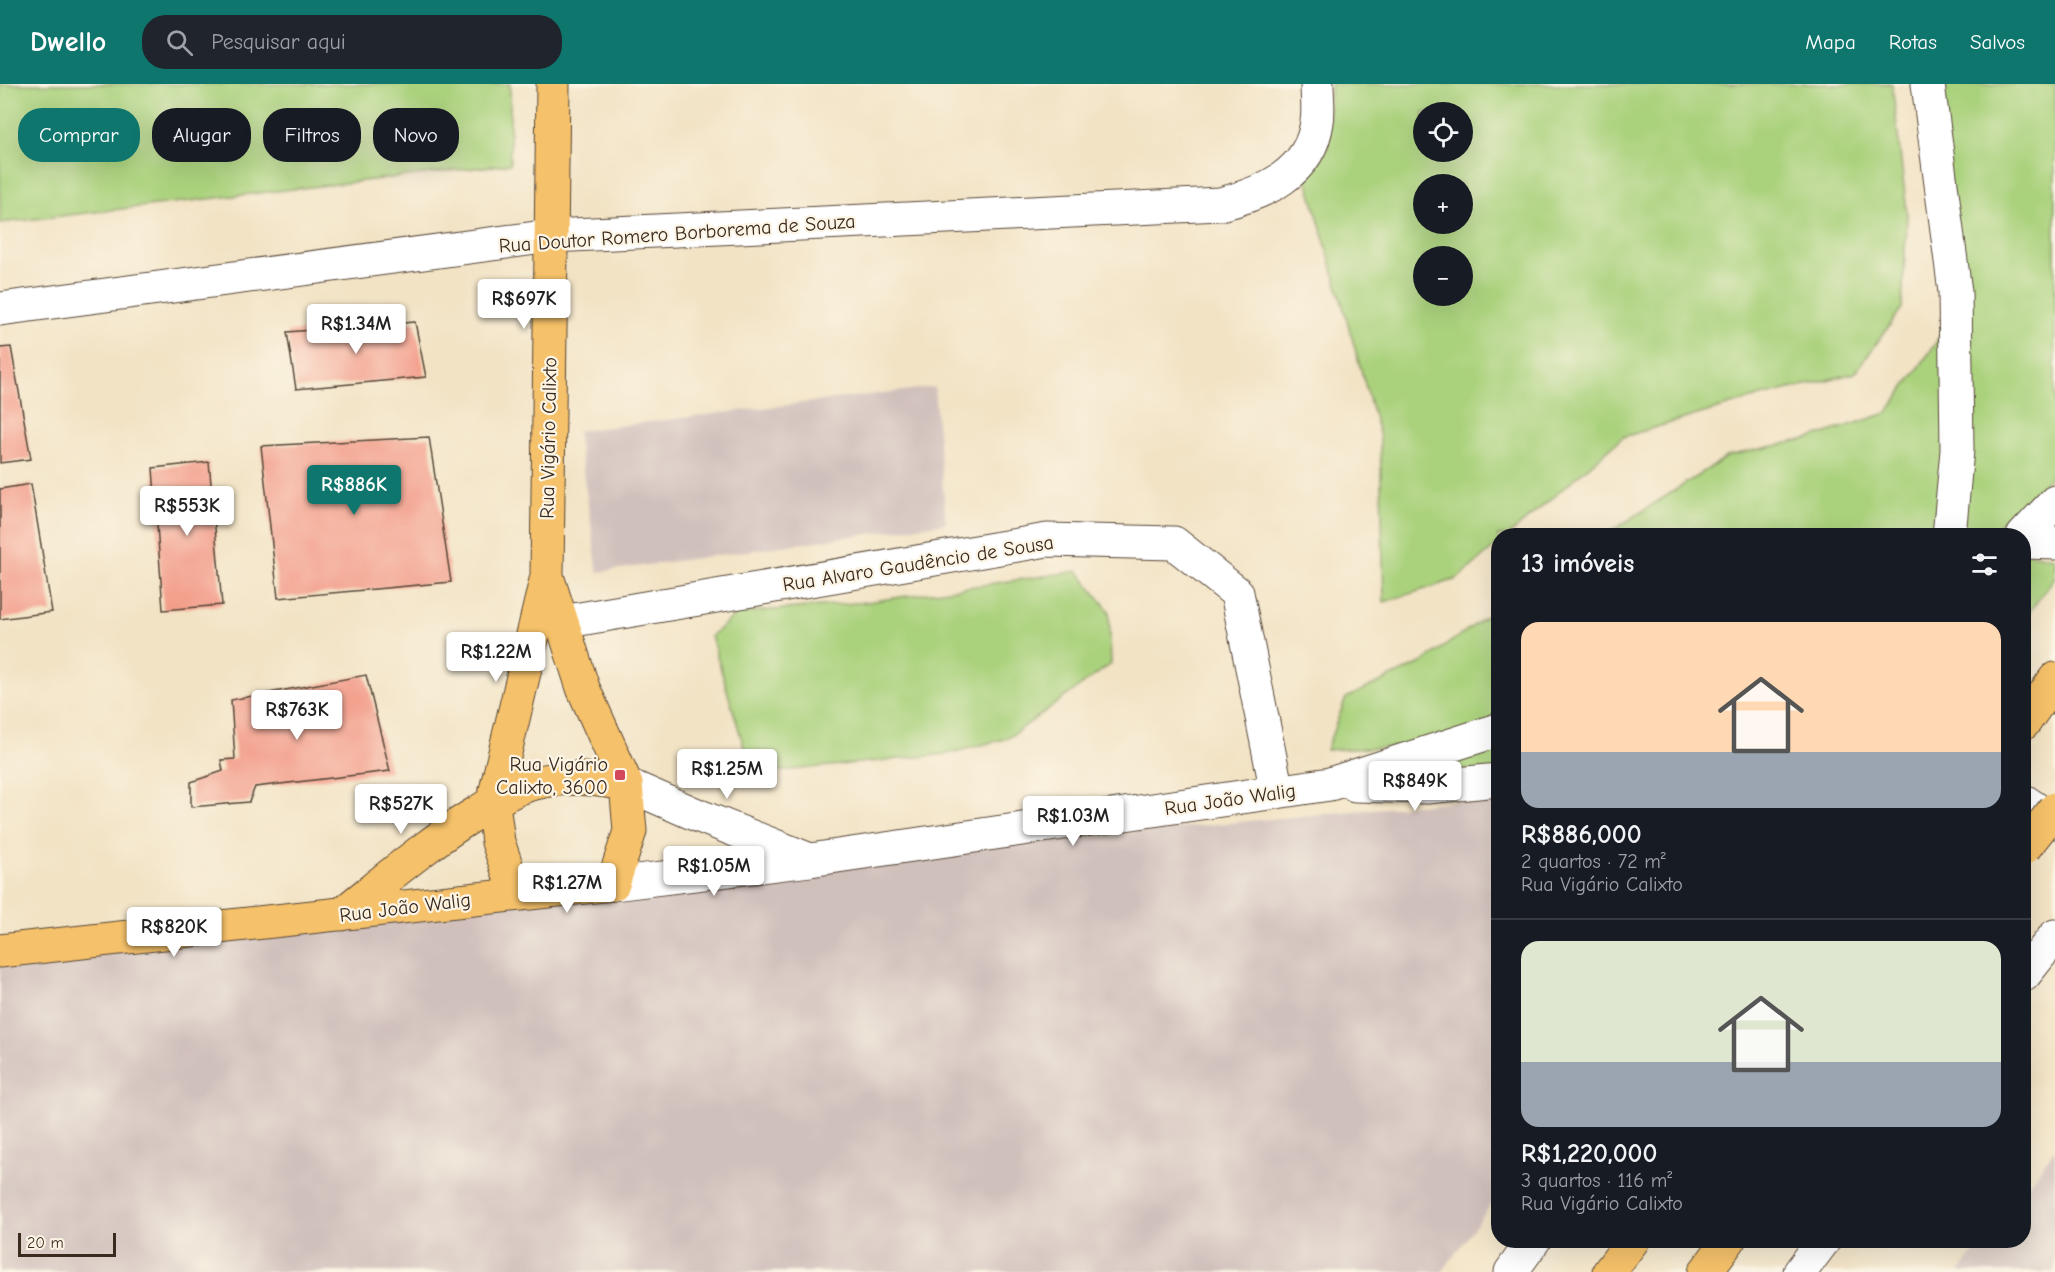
<!DOCTYPE html>
<html lang="pt">
<head>
<meta charset="utf-8">
<style>
  body { margin:0; font-family:"Comic Neue",sans-serif; background:#20242c; color:#f1f3f6; height:100vh; display:flex; flex-direction:column; font-size:22px; white-space:nowrap }
  * { box-sizing:border-box; margin:0 }
  p { font-size:20px; color:#9ea1a6 }
  .icon { flex:none; width:33px; height:33px; fill:none; stroke:currentColor; stroke-width:2; stroke-linecap:round; stroke-linejoin:round }
  .map { position:relative; flex:1; overflow:hidden }
  .panel { position:absolute; left:1491px; top:444px; width:540px; height:720px; display:flex; flex-direction:column; background:#171b24; border-radius:24px; box-shadow:0 6px 24px #0002 }
  .panel>* { flex:none }
  .guide { position:absolute; left:18px; top:24px; width:570px; height:54px; display:flex; gap:12px }
  .tools { position:absolute; left:1413px; top:18px; display:grid; gap:12px }
  .tools a { display:grid; place-items:center; width:60px; height:60px; border-radius:50%; background:#171b24; box-shadow:0 6px 24px #0002; font-size:30px }
  .scale { position:absolute; left:18px; bottom:15px; width:98px; box-sizing:border-box; padding-left:6px; border:3px solid #3b2a1e; border-top:0; font-size:16px; line-height:21px; white-space:nowrap; color:#3b2a1e; -webkit-text-stroke:4px #fcf5e5; paint-order:stroke }
  .price { position:absolute; translate:-50% -51px; padding:0 14px; border-radius:6px; background:#fff; color:#222; font-size:20px; line-height:39px; filter:drop-shadow(0 2px 3px #0008) }
  .price::after { content:''; position:absolute; left:50%; top:36px; width:18px; height:14px; margin-left:-9px; background:inherit; clip-path:polygon(0 0,100% 0,50% 100%) }
  .price.active { background:#0f766e; color:#fff }
  ul { padding:0; list-style:none }
  li { display:grid; align-content:center; gap:12px; height:318px; padding:0 30px }
  li+li { border-top:2px solid #363941 }
  li span { display:grid; place-items:center; height:186px; border-radius:18px; color:#555 }
  li>.icon { margin-inline-start:auto }
  span .icon { width:108px; height:108px; fill:#fffc; stroke-width:1 }
  li b { font-size:26px }
  h2 { display:flex; justify-content:space-between; align-items:center; height:72px; padding:0 30px; font-size:26px }
  .chip { padding:0 21px; border-radius:24px; background:#171b24; box-shadow:0 6px 24px #0002; font-size:21px; line-height:54px }
  .chip.active { background:#0f766e; color:#fff }
  header { display:flex; align-items:center; gap:36px; box-sizing:border-box; height:84px; padding:0 30px; background:#0f766e; color:#fff }
  header strong { font-size:28px }
  nav { display:flex; gap:33px; margin-inline-start:auto; font-size:21px }
  .search { width:420px; height:54px; background:#20242c; display:flex; align-items:center; gap:15px; box-sizing:border-box; padding:0 21px; border-radius:24px; color:#9ea1a6; font-size:22px }
  .map>svg:first-child { display:block }
</style>
</head>
<body>
<header>
<strong>Dwello</strong>
<div class="search"><svg class="icon" aria-label="search" viewBox="0 0 24 24"><circle cx="10" cy="10" r="6"/><path d="M15 15l6 6"/></svg>Pesquisar aqui</div>
<nav><a>Mapa</a><a>Rotas</a><a>Salvos</a></nav>
</header>
<div class="map">
<svg width="2055" height="1188" viewBox="0 0 2055 1188">
  <rect width="100%" height="100%" fill="#fcf5e5"/>
  <filter id="ink" filterUnits="userSpaceOnUse"><feTurbulence type="fractalNoise" baseFrequency=".0167" numOctaves="2"/><feDisplacementMap in="SourceGraphic" scale="12" xChannelSelector="R" yChannelSelector="G"/><feConvolveMatrix kernelMatrix="1 2 1 2 8 2 1 2 1" color-interpolation-filters="sRGB"/></filter>
  <filter id="wash" filterUnits="userSpaceOnUse"><feTurbulence type="fractalNoise" baseFrequency=".008" numOctaves="4" result="noise"/><feDisplacementMap in="SourceGraphic" scale="24" xChannelSelector="R" yChannelSelector="G"/><feGaussianBlur stdDeviation="1.35" result="paint"/><feColorMatrix in="noise" values="0 0 0 0 0 0 0 0 0 0 0 0 0 0 0 0 0 1.4 0 .05"/><feComposite in="paint" operator="in"/></filter>
  <g filter="url(#wash)">
    <rect width="100%" height="100%" fill="#f2e3c5"/>
    <!-- industrial -->
    <path fill="#d0c0bc" d="M934 303 946 439 598 488 577 347Z
      M1498 713V1111L1442 1188H0V858Z
      M2055 1065V1188H1959L1984 1157 2024 1156V1106Z"/>
    <!-- green -->
    <path fill="#aad27d" stroke="#727e4e" stroke-width="1.5" fill-rule="evenodd" d="M0 0H510V80L0 139Z
      M1330 0H1892L1907 129 1902 224 1855 289 1761 312 1623 353 1509 451 1498 452V460L1457 495 1384 518 1380 353 1307 95 1328 64ZM1424 28H1462V68H1424ZM1424 100H1462V140H1424ZM1424 172H1462V212H1424Z
      M1936 0H2055V389L1995 444 1902 452H1731L1723 450 1719 452H1604L1728 372 1811 354 1887 329 1934 262 1961 213Z
      M2024 468 2055 474V493L2024 535Z
      M1078 487 1109 527 1111 580 1008 654 947 670 752 690 711 552 738 529 867 518Z
      M1498 524V631L1445 661 1326 666 1346 614 1421 579Z
      M1498 652V688L1372 693Z"/>
    <g id="blocks">
      <!-- building -->
      <path fill="#f39e8b" d="M415 238 426 293 296 305 287 248Z
        M11 263 31 375 0 379V264Z
        M429 353 451 498 278 514 261 362Z
        M209 378 222 521 163 526 153 384Z
        M31 400 52 528 0 535V405Z
        M366 591 390 687 255 703 249 718 191 723V698L223 687 221 676 235 675 231 616Z"/>
    </g>
  </g>
  <g filter="url(#ink)">
    <use href="#blocks" fill-opacity="0" stroke="#564637" stroke-width="1.5"/>
    <g fill="none" stroke-linecap="round" stroke-linejoin="round">
      <defs>
        <path id="minor" d="M1928 0 1955 208 1957 366 1949 452
          M0 225 551 152 1220 120C1265 109 1310 89 1317 38 1319 26 1317 12 1317 0
          M2023 452 2055 418
          M2024 458 2055 459
          M562 538 1047 456 1174 459 1237 509 1277 708
          M626 700 697 731 805 774
          M1355 701 1427 703 1498 696
          M2024 717 2055 738
          M613 800 810 776 1330 700 1498 646
          M2024 891 2055 852
          M1511 1188 1534 1156
          M1800 1188 1824 1156"/>
        <path id="major" d="M516 810 498 758 493 719 547 492 553 0
          M342 830C386 795 429 758 478 728 495 717 514 704 535 699 565 691 596 695 626 700
          M0 867 613 800 630 747 626 700 583 604 547 492"/>
        <path id="highway" d="M2024 639 2055 595
          M1609 1188 1633 1156
          M1705 1188 1729 1156"/>
      </defs>
      <!-- minor casing -->
      <use href="#minor" stroke="#564637" stroke-width="35"/>
      <!-- major casing -->
      <use href="#major" stroke="#564637" stroke-width="35"/>
      <!-- highway casing -->
      <use href="#highway" stroke="#564637" stroke-width="35"/>
      <!-- minor -->
      <use href="#minor" stroke="#fff" stroke-width="33"/>
      <!-- major -->
      <use href="#major" stroke="#f5c16b" stroke-width="33"/>
      <!-- highway -->
      <use href="#highway" stroke="#f5c16b" stroke-width="33"/>
      <defs>
        <path id="highway-bridge" d="M2024 764 2055 725"/>
      </defs>
      <!-- highway-bridge casing -->
      <use href="#highway-bridge" stroke="#564637" stroke-width="35" stroke-linecap="butt"/>
      <!-- highway-bridge -->
      <use href="#highway-bridge" stroke="#f5c16b" stroke-width="33"/>
    </g>
  </g>
  <!-- markers -->
  <rect fill="#d1495b" stroke="#fcf5e5" stroke-width="2" x="614" y="685" width="12" height="12" rx="3"/>
  <g text-anchor="middle" stroke-width="4.5" stroke-linejoin="round" paint-order="stroke">
    <!-- street labels -->
    <g font-size="20" fill="#3b2a1e" stroke="#fcf5e5">
      <text transform="translate(677 149) rotate(-4)" y="7">Rua Doutor Romero Borborema de Souza</text>
      <text transform="translate(548 354) rotate(-89)" y="7">Rua Vigário Calixto</text>
      <text transform="translate(918 479) rotate(-9)" y="7">Rua Alvaro Gaudêncio de Sousa</text>
      <text transform="translate(1230 715) rotate(-8)" y="7">Rua João Walig</text>
      <text transform="translate(405 823) rotate(-7)" y="7">Rua João Walig</text>
    </g>
    <!-- poi labels -->
    <g font-size="20" fill="#3b2a1e" stroke="#fcf5e5" text-anchor="end">
      <text x="608" y="687">Rua Vigário<tspan x="608" dy="23">Calixto, 3600</tspan></text>
    </g>
  </g>
</svg>
<div class="tools">
<a><svg class="icon" aria-label="locate" viewBox="0 0 24 24"><circle cx="12" cy="12" r="6"/><path d="M12 2v4M12 18v4M2 12h4M18 12h4"/></svg></a>
<a>+</a>
<a>−</a>
</div>
<div class="scale">20 m</div>
<b class="price" style="left:524px;top:246px">R$697K</b>
<b class="price" style="left:356px;top:271px">R$1.34M</b>
<b class="price active" style="left:354px;top:432px">R$886K</b>
<b class="price" style="left:187px;top:453px">R$553K</b>
<b class="price" style="left:496px;top:599px">R$1.22M</b>
<b class="price" style="left:297px;top:657px">R$763K</b>
<b class="price" style="left:727px;top:716px">R$1.25M</b>
<b class="price" style="left:1415px;top:728px">R$849K</b>
<b class="price" style="left:401px;top:751px">R$527K</b>
<b class="price" style="left:1073px;top:763px">R$1.03M</b>
<b class="price" style="left:714px;top:813px">R$1.05M</b>
<b class="price" style="left:567px;top:830px">R$1.27M</b>
<b class="price" style="left:174px;top:874px">R$820K</b>
<div class="guide">
<a class="chip active">Comprar</a>
<a class="chip">Alugar</a>
<a class="chip">Filtros</a>
<a class="chip">Novo</a>
</div>
<section class="panel">
<h2>13 imóveis<svg class="icon" aria-label="filters" viewBox="0 0 24 24"><path d="M4 7h16M4 17h16"/><circle cx="9" cy="7" r="2"/><circle cx="15" cy="17" r="2"/></svg></h2>
<ul>
<li><span style="background:linear-gradient(#ffd9b3 70%,#9aa5b1 0)"><svg class="icon" aria-label="home" viewBox="0 0 24 24"><path d="M3 11l9-7 9 7M6 9v11h12V9"/></svg></span><div><b>R$886,000</b><p>2 quartos · 72 m²</p><p>Rua Vigário Calixto</p></div></li>
<li><span style="background:linear-gradient(#dfe7d0 65%,#9aa5b1 0)"><svg class="icon" aria-label="home" viewBox="0 0 24 24"><path d="M3 11l9-7 9 7M6 9v11h12V9"/></svg></span><div><b>R$1,220,000</b><p>3 quartos · 116 m²</p><p>Rua Vigário Calixto</p></div></li>
</ul>
</section>
</div>
</body>
</html>
